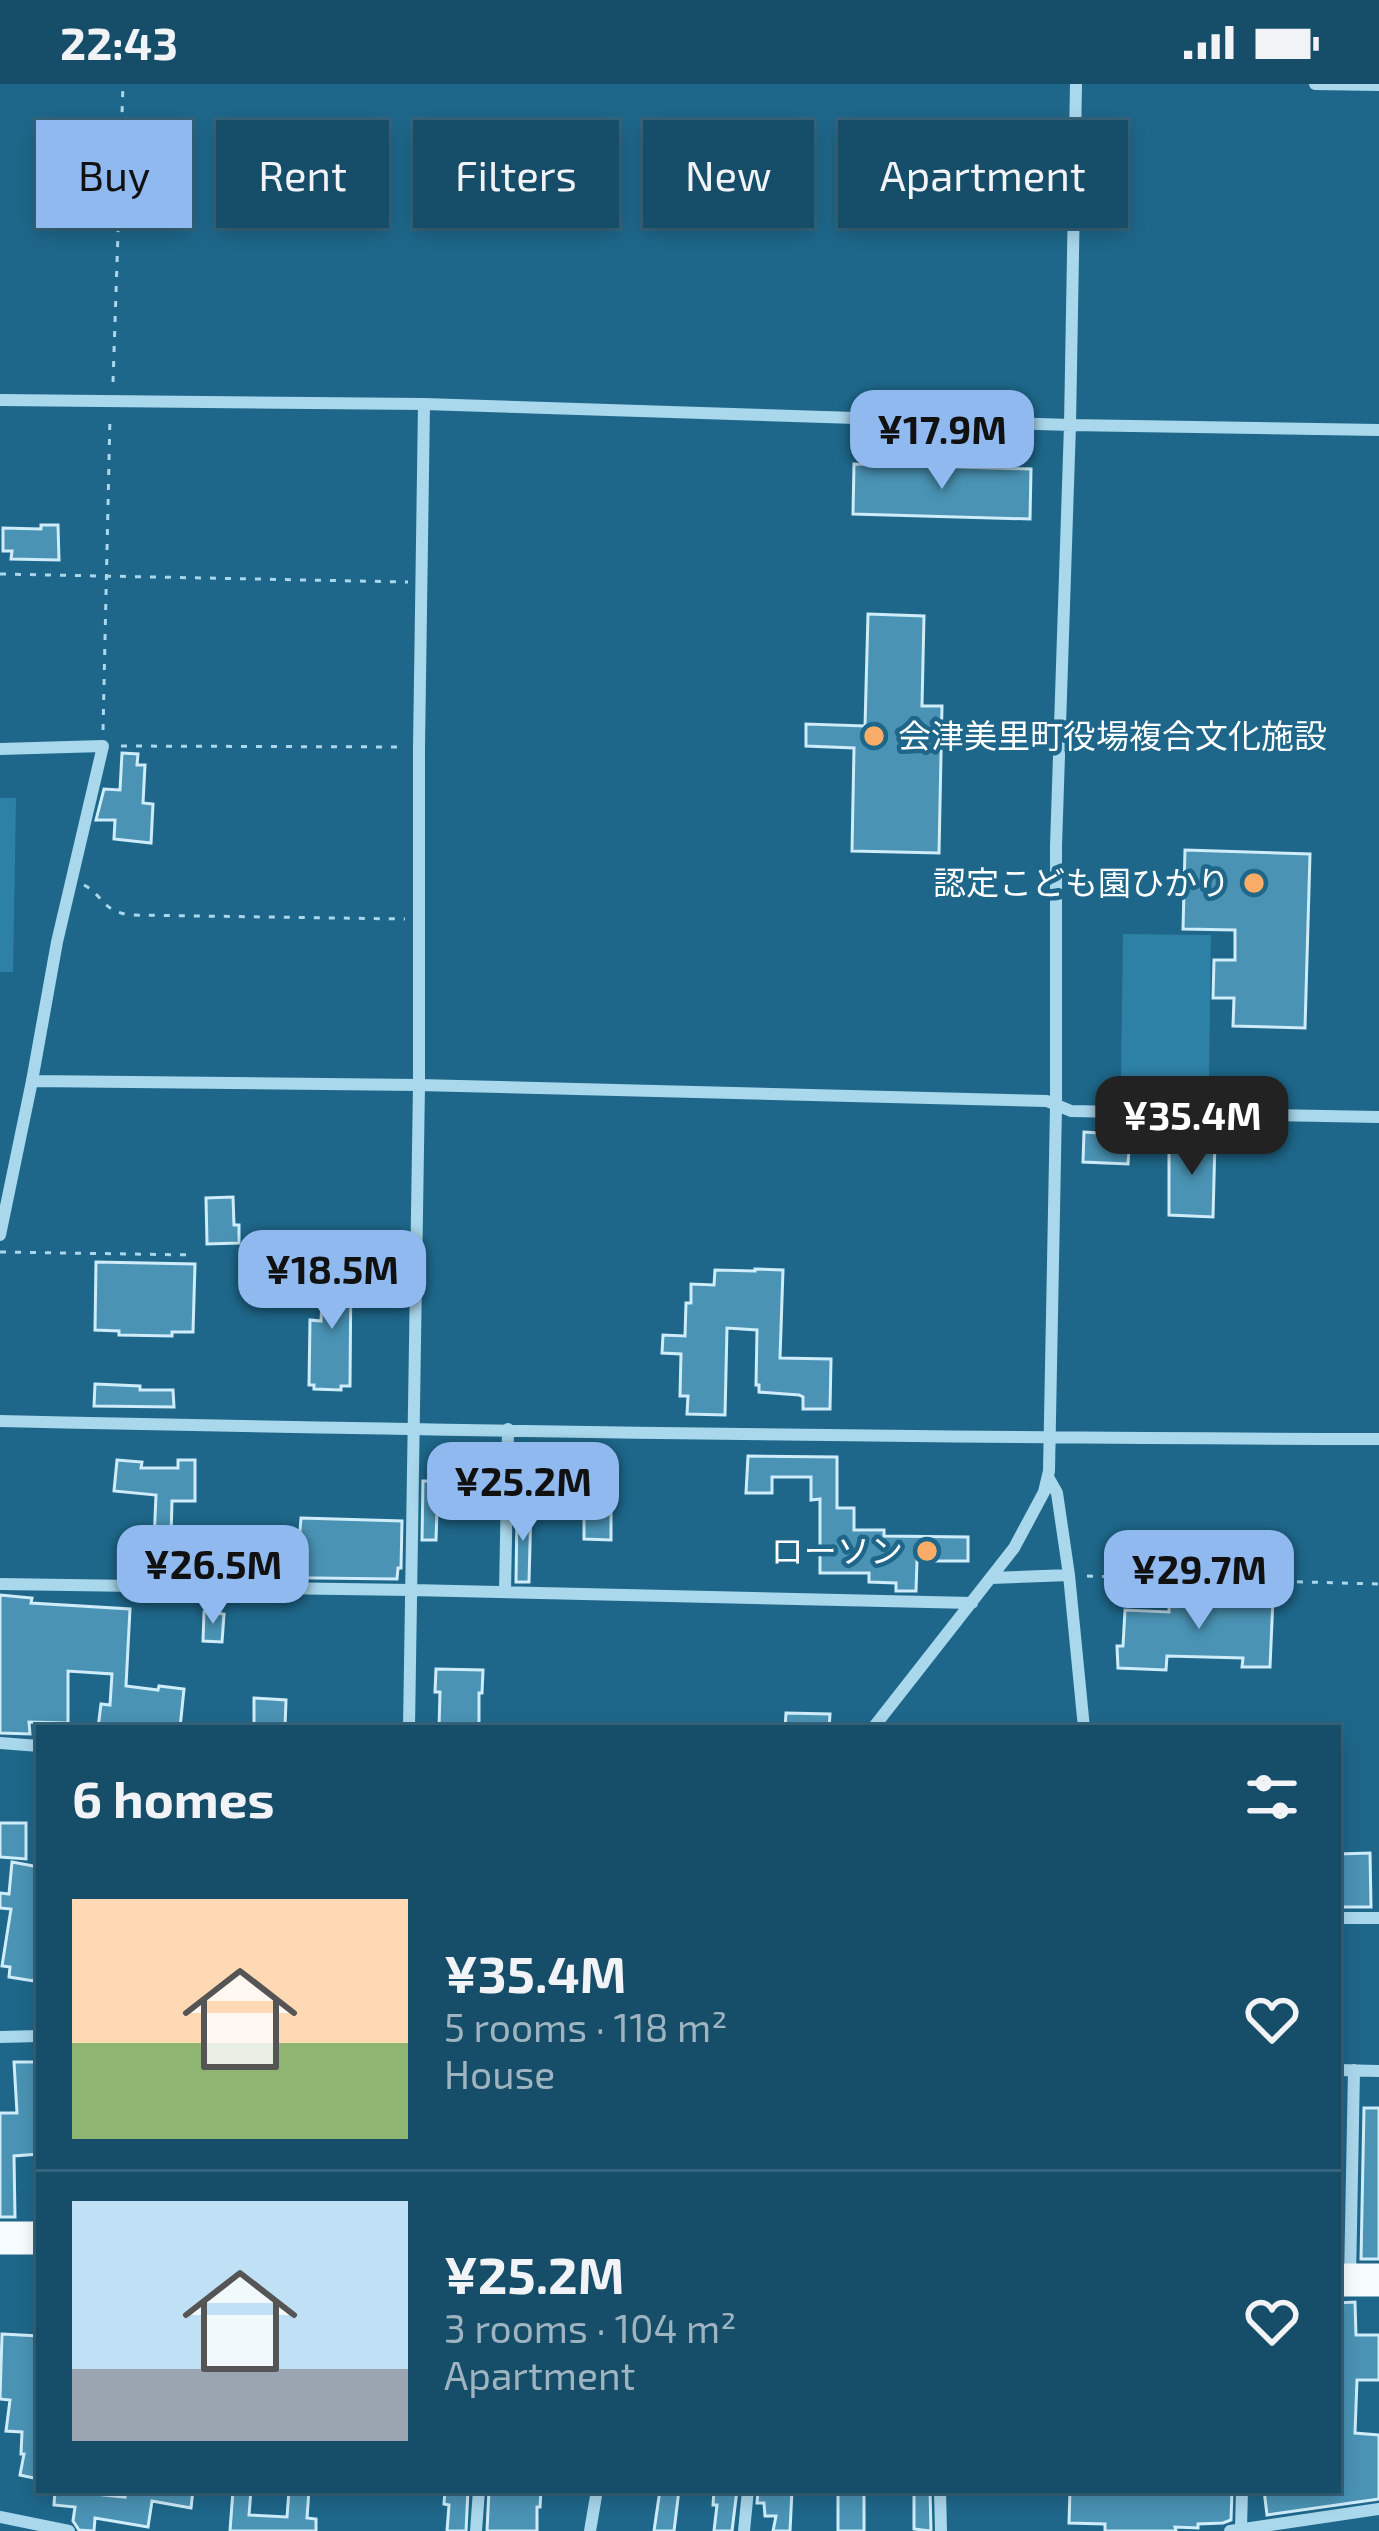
<!DOCTYPE html>
<html lang="en">
<head>
<meta charset="utf-8">
<style>
  body { margin:0; font-family:"Exo 2","Noto Sans JP",sans-serif; background:#1f546e; color:#f1f3f6; height:100vh; display:flex; flex-direction:column; font-size:45px; white-space:nowrap }
  * { box-sizing:border-box; margin:0 }
  p { font-size:39px; color:#9eb4c0 }
  .icon { flex:none; width:66px; height:66px; fill:none; stroke:currentColor; stroke-width:2; stroke-linecap:round; stroke-linejoin:round }
  .map { position:relative; flex:1; overflow:hidden }
  .side { position:absolute; left:36px; top:1641px; width:1305px; height:768px; display:flex; flex-direction:column; background:#164d68; border-radius:0px; box-shadow:0 6px 18px #0003,0 0 0 3px #35647c }
  .side>* { flex:none }
  .guide { position:absolute; left:36px; top:36px; width:1308px; height:108px; display:flex; gap:24px }
  .price { position:absolute; translate:-50% -102px; padding:0 27px; border-radius:24px; background:#90b9f0; color:#111; font-size:39px; line-height:78px; filter:drop-shadow(0 3px 6px #0008) }
  .price::after { content:''; position:absolute; left:50%; top:72px; width:36px; height:27px; margin-left:-18px; background:inherit; clip-path:polygon(0 0,100% 0,50% 100%) }
  .price.selected { background:#222; color:#fff }
  ul { padding:0; list-style:none }
  li { display:flex; align-items:center; gap:36px; height:300px; padding:0 36px }
  li+li { border-top:3px solid #35647c }
  li span { display:grid; place-items:center; flex:none; width:336px; height:240px; border-radius:0px; color:#555 }
  li>.icon { margin-inline-start:auto }
  span .icon { width:144px; height:144px; fill:#fffc; stroke-width:1 }
  li b { font-size:51px }
  h2 { display:flex; justify-content:space-between; align-items:center; height:144px; padding:0 36px; font-size:51px }
  .chip { padding:0 42px; border-radius:0px; background:#164d68; box-shadow:0 6px 18px #0003,0 0 0 3px #35647c; font-size:42px; line-height:108px }
  .chip.selected { background:#90b9f0; color:#111 }
  .status { display:flex; justify-content:space-between; align-items:center; height:84px; padding:0 60px; background:#164d68; direction:ltr }
  .status svg { height:33px; fill:currentColor }
  .map>svg:first-child { display:block }
</style>
</head>
<body>
<div class="status"><b>22:43</b><svg viewBox="0 0 49 12"><path d="M0 12V9h3v3zM5 12V6h3v6zM10 12V3h3v9zM15 12V0h3v12zM26 1h20v11H26zM47 4h2v5h-2z"/></svg></div>
<div class="map">
<svg width="1379" height="2447" viewBox="0 0 1379 2447">
  <rect width="100%" height="100%" fill="#1e678a"/>
  <!-- green -->
  <path fill="#2e81a6" d="M0 714H16L13 888H0Z
    M1123 850 1211 851 1209 996 1121 994Z"/>
  <!-- building -->
  <path fill="#4a93b4" stroke="#ceecf9" stroke-width="3" d="M854 380 1031 385 1030 435 853 430Z
    M41 441H58L59 476 11 475 12 467H3V444L41 445Z
    M868 530 924 532 922 622H942L939 769 852 767 854 664 806 662V640L865 642Z
    M122 669 138 670 137 681H145L143 719 153 720 151 759 114 755 115 736H96L104 705 120 706Z
    M1185 766 1310 770 1305 944 1233 942 1234 914H1213L1214 876H1235V846L1183 845Z
    M1084 1048 1130 1051 1128 1080 1083 1078Z
    M1169 1056 1215 1057 1213 1133 1169 1131Z
    M233 1113 234 1141H239V1159L207 1160 206 1114Z
    M96 1178 195 1180 193 1248H172V1252L119 1251V1247L95 1246Z
    M326 1179 351 1180 350 1302H341V1306L314 1305V1301H309L310 1236 321 1237 323 1191H326Z
    M755 1185 783 1186 780 1274 831 1275 830 1325H803V1313L799 1311 759 1308V1301H756L757 1246 727 1244 725 1331 687 1330 688 1312H680L681 1270 662 1269 663 1251 685 1252 686 1219H691V1200L714 1201 715 1186 755 1187Z
    M95 1300 140 1302V1306H173L174 1323 94 1322Z
    M748 1372 837 1373V1424H854V1446H884V1452L968 1453V1477H917L916 1507H896V1499L869 1498V1489H820V1415L811 1416V1393H772V1409H746Z
    M117 1376 142 1378 141 1384H178V1376H195V1417H172L170 1492H147L148 1457 154 1458 156 1411 114 1407Z
    M423 1397H438L436 1456H422Z
    M584 1419H611V1456L584 1455Z
    M517 1423H531L529 1498H516Z
    M301 1434 402 1437 401 1484H398L397 1495 233 1493 234 1445 300 1447Z
    M0 1511 32 1514 31 1519 130 1525 126 1602 158 1606 159 1602 184 1605 180 1644H98L101 1620 110 1621 112 1590 68 1587V1639L29 1638 30 1650 0 1649Z
    M1192 1511 1273 1514 1270 1583H1242L1243 1574 1167 1572 1166 1586 1118 1584 1117 1562H1123L1125 1526 1169 1528V1513H1192Z
    M204 1528 224 1530 222 1558 203 1557Z
    M436 1585 483 1586 482 1609H479V1644H439L440 1608H435Z
    M254 1614 286 1616 285 1644H254Z
    M786 1629 830 1630 829 1644H785Z
    M0 1739H26V1775L0 1773Z
    M1370 1769 1371 1823H1338V1770Z
    M12 1778 39 1783V1827L36 1829 39 1830V1866L34 1897 9 1893 10 1883 2 1882 11 1825 0 1824V1809L9 1810Z
    M14 1978H39V2070L14 2072 15 2133H0V2029H17Z
    M1364 2024H1379V2175H1361Z
    M1355 2218 1356 2251H1379V2296H1357L1355 2349 1379 2351V2415L1267 2431 1264 2406H1338L1341 2315H1339L1338 2219Z
    M2 2250 39 2252 38 2395 20 2391 24 2370H21L22 2348 6 2347 10 2316 0 2315Z
    M55 2406 125 2413 126 2406H193L191 2424 152 2417 148 2443 95 2434 94 2447 79 2446 73 2437 75 2423 54 2421Z
    M233 2406H251L249 2431 287 2433 289 2406H309L307 2434 316 2435V2447H230Z
    M445 2406H468L466 2447H447L449 2421 444 2420Z
    M489 2406H541L540 2423H537V2447H487Z
    M660 2406H679L674 2447H654Z
    M714 2406H737L732 2447H714L717 2421H713Z
    M758 2406H792L790 2447H773L776 2432H765L764 2419H757Z
    M838 2406H864V2447H838Z
    M914 2406H930L931 2447 914 2445Z
    M1070 2406H1232L1231 2436 1223 2439 1198 2440V2444L1175 2443 1176 2447H1105V2440L1069 2439Z"/>
  <g fill="none" stroke-linecap="round" stroke-linejoin="round">
    <!-- path -->
    <path stroke="#a9d7ec" stroke-width="3" stroke-dasharray="6 9" stroke-linecap="butt" d="M113 298 123 0
      M0 490 408 498
      M103 646 110 332
      M121 662 405 663
      M84 801C104 812 102 827 130 831L405 835
      M0 1168 195 1171
      M1087 1492 1379 1500"/>
    <!-- minor -->
    <path stroke="#a9d7ec" stroke-width="12" d="M1315 0 1379 1
      M0 316 424 320 1070 341 1379 346
      M0 665 103 662 57 858 32 997 0 1151
      M32 997 419 1001 1047 1017 1071 1027 1379 1033
      M0 1337C460 1347 919 1354 1379 1355
      M1048 1393 1057 1409 1069 1491 1084 1644
      M991 1494 1069 1491
      M0 1500 411 1506 972 1519
      M505 1508 508 1345
      M409 1644 419 1001V663L424 320
      M873 1644 1014 1464 1044 1408 1049 1387 1056 1023V762L1070 341 1076 0
      M0 1659 39 1662
      M1338 1834H1379
      M0 1953 39 1952
      M1338 1986 1379 1987
      M1350 2195 1354 1986
      M940 2406 941 2447
      M0 2433 69 2447
      M1241 2445 1242 2406
      M476 2447 479 2406
      M590 2447 597 2406
      M744 2447 748 2406
      M1230 2447 1379 2425"/>
    <!-- trunk -->
    <path stroke="#f7fcff" stroke-width="33" d="M0 2154H39
      M1338 2196H1379"/>
  </g>
  <!-- markers -->
  <g fill="#fbad68" stroke="#1e678a" stroke-width="4.5">
    <circle cx="874" cy="652" r="12"/>
    <circle cx="1254" cy="799" r="12"/>
    <circle cx="927" cy="1467" r="12"/>
  </g>
  <g text-anchor="middle" stroke-width="9" stroke-linejoin="round" paint-order="stroke">
    <!-- poi labels -->
    <g font-size="33" fill="#fff" stroke="#1e678a" text-anchor="end">
      <text x="898" y="664" text-anchor="start">会津美里町役場複合文化施設</text>
      <text x="1230" y="811">認定こども園ひかり</text>
      <text x="903" y="1479">ローソン</text>
    </g>
  </g>
</svg>
<b class="price" style="left:942px;top:408px">¥17.9M</b>
<b class="price selected" style="left:1192px;top:1094px">¥35.4M</b>
<b class="price" style="left:332px;top:1248px">¥18.5M</b>
<b class="price" style="left:523px;top:1460px">¥25.2M</b>
<b class="price" style="left:213px;top:1543px">¥26.5M</b>
<b class="price" style="left:1199px;top:1548px">¥29.7M</b>
<div class="guide">
<a class="chip selected">Buy</a>
<a class="chip">Rent</a>
<a class="chip">Filters</a>
<a class="chip">New</a>
<a class="chip">Apartment</a>
</div>
<section class="side">
<h2>6 homes<svg class="icon" aria-label="filters" viewBox="0 0 24 24"><path d="M4 7h16M4 17h16"/><circle cx="9" cy="7" r="2"/><circle cx="15" cy="17" r="2"/></svg></h2>
<ul>
<li><span style="background:linear-gradient(#ffd9b3 60%,#8fb573 0)"><svg class="icon" aria-label="home" viewBox="0 0 24 24"><path d="M3 11l9-7 9 7M6 9v11h12V9"/></svg></span><div><b>¥35.4M</b><p>5 rooms · 118 m²</p><p>House</p></div><svg class="icon" aria-label="heart" viewBox="0 0 24 24"><path d="M12 20l-8-8c-3-5 5-10 8-4 3-6 11-1 8 4z"/></svg></li>
<li><span style="background:linear-gradient(#bfe0f5 70%,#9aa5b1 0)"><svg class="icon" aria-label="home" viewBox="0 0 24 24"><path d="M3 11l9-7 9 7M6 9v11h12V9"/></svg></span><div><b>¥25.2M</b><p>3 rooms · 104 m²</p><p>Apartment</p></div><svg class="icon" aria-label="heart" viewBox="0 0 24 24"><path d="M12 20l-8-8c-3-5 5-10 8-4 3-6 11-1 8 4z"/></svg></li>
</ul>
</section>
</div>
</body>
</html>
